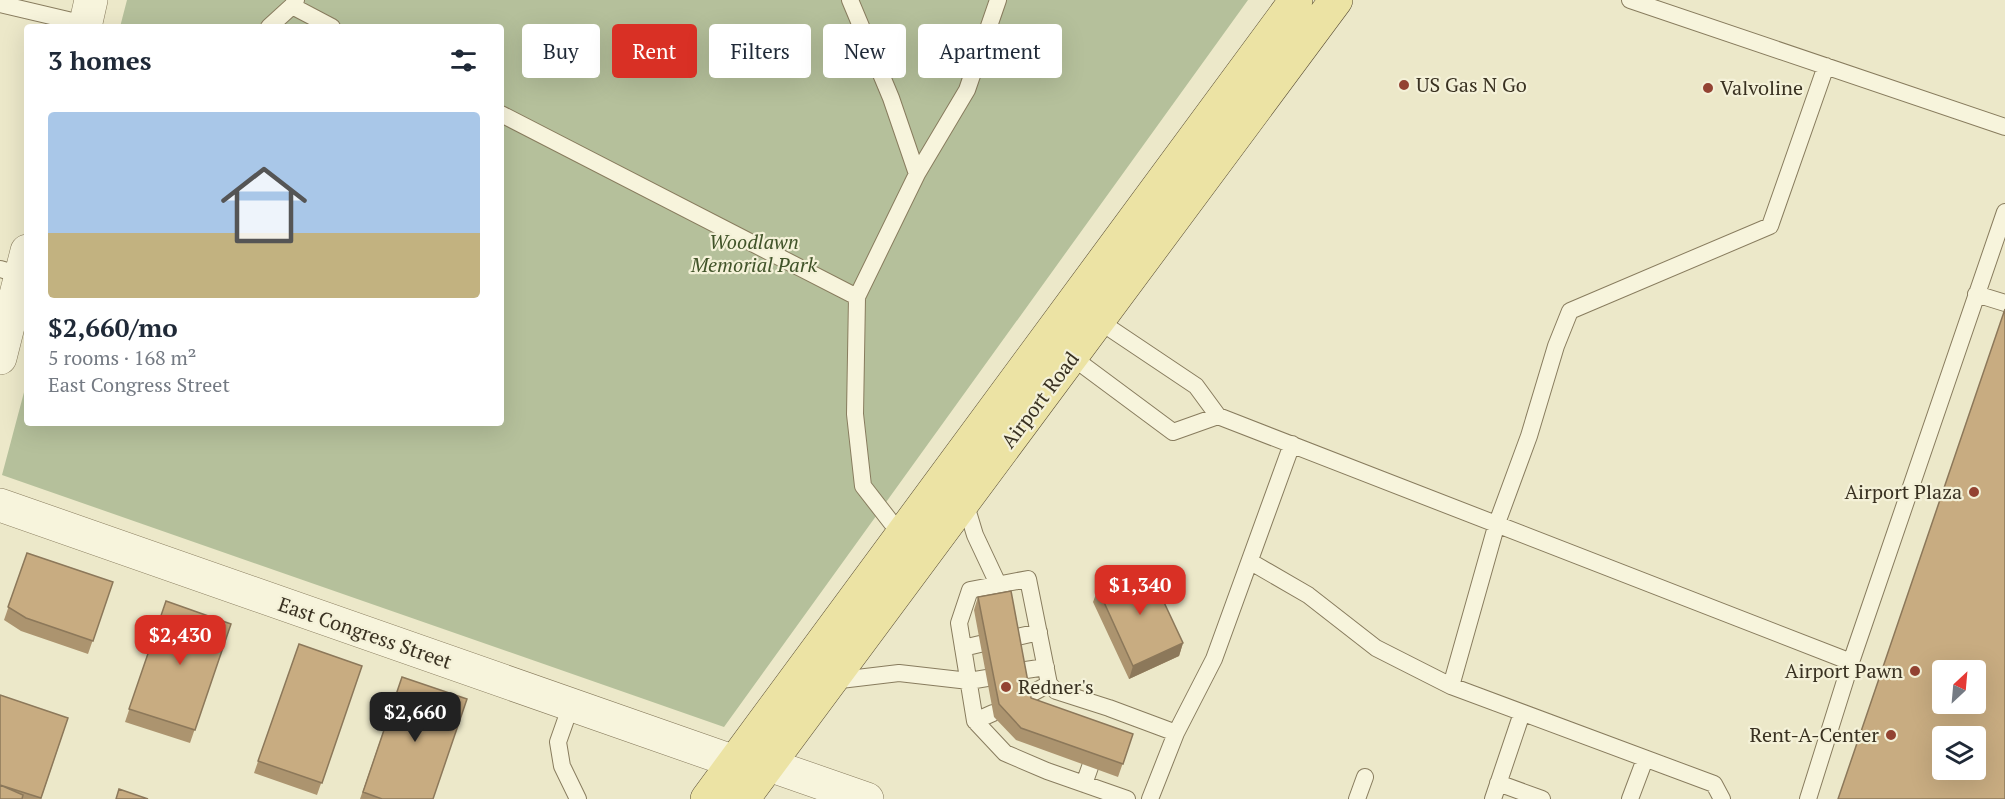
<!DOCTYPE html>
<html lang="en">
<head>
<meta charset="utf-8">
<style>
  body { margin:0; font-family:"PT Serif",serif; background:#f2f2f3; color:#1f2937; height:100vh; display:flex; flex-direction:column; font-size:22px; white-space:nowrap }
  * { box-sizing:border-box; margin:0 }
  p { font-size:20px; color:#747a83 }
  .icon { flex:none; width:33px; height:33px; fill:none; stroke:currentColor; stroke-width:2; stroke-linecap:round; stroke-linejoin:round }
  .map { position:relative; flex:1; overflow:hidden }
  .panel { position:absolute; left:24px; top:24px; width:480px; height:402px; display:flex; flex-direction:column; background:#fff; border-radius:6px; box-shadow:0 6px 24px #0002 }
  .panel>* { flex:none }
  .top-card { position:absolute; left:522px; top:24px; width:570px; height:54px; display:flex; gap:12px }
  .needle { width:39px; rotate:26deg }
  .fabs { position:absolute; left:1932px; top:660px; display:grid; gap:12px }
  .fabs a { display:grid; place-items:center; width:54px; height:54px; border-radius:6px; background:#fff; box-shadow:0 6px 24px #0002; font-size:30px }
  .price { position:absolute; translate:-50% -51px; padding:0 14px; border-radius:12px; background:#d93025; color:#fff; font-size:20px; line-height:39px; filter:drop-shadow(0 2px 3px #0008) }
  .price::after { content:''; position:absolute; left:50%; top:36px; width:18px; height:14px; margin-left:-9px; background:inherit; clip-path:polygon(0 0,100% 0,50% 100%) }
  .price.current { background:#222; color:#fff }
  ul { padding:0; list-style:none }
  li { display:grid; align-content:center; gap:12px; height:318px; padding:0 24px }
  li+li { border-top:2px solid #e0e1e3 }
  li span { display:grid; place-items:center; height:186px; border-radius:6px; color:#555 }
  li>.icon { margin-inline-start:auto }
  span .icon { width:108px; height:108px; fill:#fffc; stroke-width:1 }
  li b { font-size:26px }
  h2 { display:flex; justify-content:space-between; align-items:center; height:72px; padding:0 24px; font-size:26px }
  .pill { padding:0 21px; border-radius:6px; background:#fff; box-shadow:0 6px 24px #0002; font-size:21px; line-height:54px }
  .pill.current { background:#d93025; color:#fff }
  .map>svg:first-child { display:block }
</style>
</head>
<body>
<div class="map">
<svg width="2005" height="799" viewBox="0 0 2005 799">
  <rect width="100%" height="100%" fill="#ece8c9"/>
  <!-- cemetery -->
  <path fill="#b5c09b" d="M127 0H1248L724 727 2 475 27 381V423H501V27H120Z"/>
  <g fill="none" stroke-linecap="round" stroke-linejoin="round">
    <defs>
      <path id="service" d="M850 0 891 98 917 174
        M1630 0 2005 127
        M0 4 85 24
        M292 6 332 27
        M269 27 292 6 296 0
        M501 114 857 297
        M0 269 21 275
        M1976 294 2005 303
        M1099 321 1196 386 1218 416 1851 662
        M1072 357 1173 432 1218 416
        M965 502 975 535 998 584
        M901 535 863 486 855 414 857 297 917 174 967 90 998 0
        M1251 562 1308 595 1376 648 1451 686
        M1013 638 1039 632
        M963 648 980 644
        M1019 671 1046 667
        M832 681 899 673 969 681 987 678
        M1025 697 1049 684
        M571 705 558 742 562 766 578 799
        M975 721 993 713
        M1498 783 1542 799
        M1084 784 1090 767
        M1127 799 1047 771 1005 753 975 721 959 623 970 590 1028 579 1049 684 1056 691 1109 708 1176 733
        M1150 799 1176 733 1214 659 1292 444
        M1357 799 1365 777
        M1493 799 1522 713
        M1630 799 1645 759
        M1722 799 1714 784 1451 686 1497 523 1529 436 1556 346 1570 311 1770 226 1826 66
        M1808 799 1851 662 2005 212"/>
      <path id="minor" d="M0 505 735 762 769 765 867 799"/>
      <path id="tertiary" d="M85 27 91 0
        M0 358 27 251"/>
      <path id="primary" d="M707 799 1296 0
        M743 799 1336 0"/>
    </defs>
    <!-- service casing -->
    <use href="#service" stroke="#887c5e" stroke-width="18"/>
    <!-- minor casing -->
    <use href="#minor" stroke="#887c5e" stroke-width="34"/>
    <!-- tertiary casing -->
    <use href="#tertiary" stroke="#887c5e" stroke-width="34"/>
    <!-- primary casing -->
    <use href="#primary" stroke="#564a32" stroke-width="34"/>
    <!-- service -->
    <use href="#service" stroke="#f7f4dc" stroke-width="16"/>
    <!-- minor -->
    <use href="#minor" stroke="#f7f4dc" stroke-width="33"/>
    <!-- tertiary -->
    <use href="#tertiary" stroke="#f7f4dc" stroke-width="33"/>
    <!-- primary -->
    <use href="#primary" stroke="#ece3a4" stroke-width="33"/>
  </g>
  <!-- wall -->
  <path fill="#ac946f" d="M27 553 113 582 88 654 21 631 4 620Z
    M1098 589 1183 643 1179 656 1129 679 1093 602Z
    M978 597 1031 698 1133 734 1118 777 1016 740 994 717 974 610Z
    M166 601 231 624 190 743 125 722Z
    M299 644 362 666 317 795 254 773Z
    M402 677 433 799H360Z
    M0 695 68 718 41 799H0Z"/>
  <!-- shaded-wall -->
  <path fill="#8c785a" d="M1183 643 1179 656 1129 679 1133 666Z"/>
  <!-- building -->
  <path fill="#c8ac81" stroke="#8c785a" stroke-width="1.5" fill-rule="evenodd" d="M2005 309V799H1838ZM1942 670H1976V704H1942ZM1942 736H1976V770H1942Z
    M27 553 113 582 93 641 26 618 8 607Z
    M1147 566 1183 643 1133 666 1098 589Z
    M1011 591 1031 698 1133 734 1123 764 1021 728 999 704 978 597Z
    M166 601 231 624 195 730 129 709Z
    M299 644 362 666 322 783 258 761Z
    M402 677 467 699 433 799H382L363 792Z
    M0 695 68 718 41 798 0 785Z
    M0 785 23 795 22 799H0Z
    M119 789 148 799H116Z"/>
  <!-- markers -->
  <g fill="#934332" stroke="#f4f1d8" stroke-width="2">
    <circle cx="1404" cy="85" r="6"/>
    <circle cx="1708" cy="88" r="6"/>
    <circle cx="1974" cy="492" r="6"/>
    <circle cx="1915" cy="671" r="6"/>
    <circle cx="1006" cy="687" r="6"/>
    <circle cx="1891" cy="735" r="6"/>
  </g>
  <g text-anchor="middle" stroke-width="4.5" stroke-linejoin="round" paint-order="stroke">
    <!-- poi labels -->
    <g font-size="20" fill="#393121" stroke="#f4f1d8" text-anchor="start">
      <text x="1416" y="92">US Gas N Go</text>
      <text x="1720" y="95">Valvoline</text>
      <text x="1962" y="499" text-anchor="end">Airport Plaza</text>
      <text x="1903" y="678" text-anchor="end">Airport Pawn</text>
      <text x="1018" y="694">Redner's</text>
      <text x="1879" y="742" text-anchor="end">Rent-A-Center</text>
    </g>
    <!-- park labels -->
    <g font-size="20" font-style="italic" fill="#415429" stroke="#f4f1d8">
      <text x="754" y="249">Woodlawn<tspan x="754" dy="23">Memorial Park</tspan></text>
    </g>
    <!-- street labels -->
    <g font-size="20" fill="#393121" stroke="#f4f1d8">
      <text transform="translate(1040 400) rotate(-53)" y="7">Airport Road</text>
      <text transform="translate(365 633) rotate(19)" y="7">East Congress Street</text>
    </g>
  </g>
</svg>
<div class="fabs">
<a><svg class="needle" viewBox="-14 -14 28 28"><path d="M0-13l5 13h-10z" fill="#e53935"/><path d="M0 13l5-13h-10z" fill="#747a83"/></svg></a>
<a><svg class="icon" aria-label="layers" viewBox="0 0 24 24"><path d="M12 4l9 5-9 5-9-5zM3 14l9 5 9-5"/></svg></a>
</div>
<b class="price" style="left:1140px;top:616px">$1,340</b>
<b class="price" style="left:180px;top:666px">$2,430</b>
<b class="price current" style="left:415px;top:743px">$2,660</b>
<div class="top-card">
<a class="pill">Buy</a>
<a class="pill current">Rent</a>
<a class="pill">Filters</a>
<a class="pill">New</a>
<a class="pill">Apartment</a>
</div>
<section class="panel">
<h2>3 homes<svg class="icon" aria-label="filters" viewBox="0 0 24 24"><path d="M4 7h16M4 17h16"/><circle cx="9" cy="7" r="2"/><circle cx="15" cy="17" r="2"/></svg></h2>
<ul>
<li><span style="background:linear-gradient(#a9c7e8 65%,#c2b280 0)"><svg class="icon" aria-label="home" viewBox="0 0 24 24"><path d="M3 11l9-7 9 7M6 9v11h12V9"/></svg></span><div><b>$2,660/mo</b><p>5 rooms · 168 m²</p><p>East Congress Street</p></div></li>
</ul>
</section>
</div>
</body>
</html>
